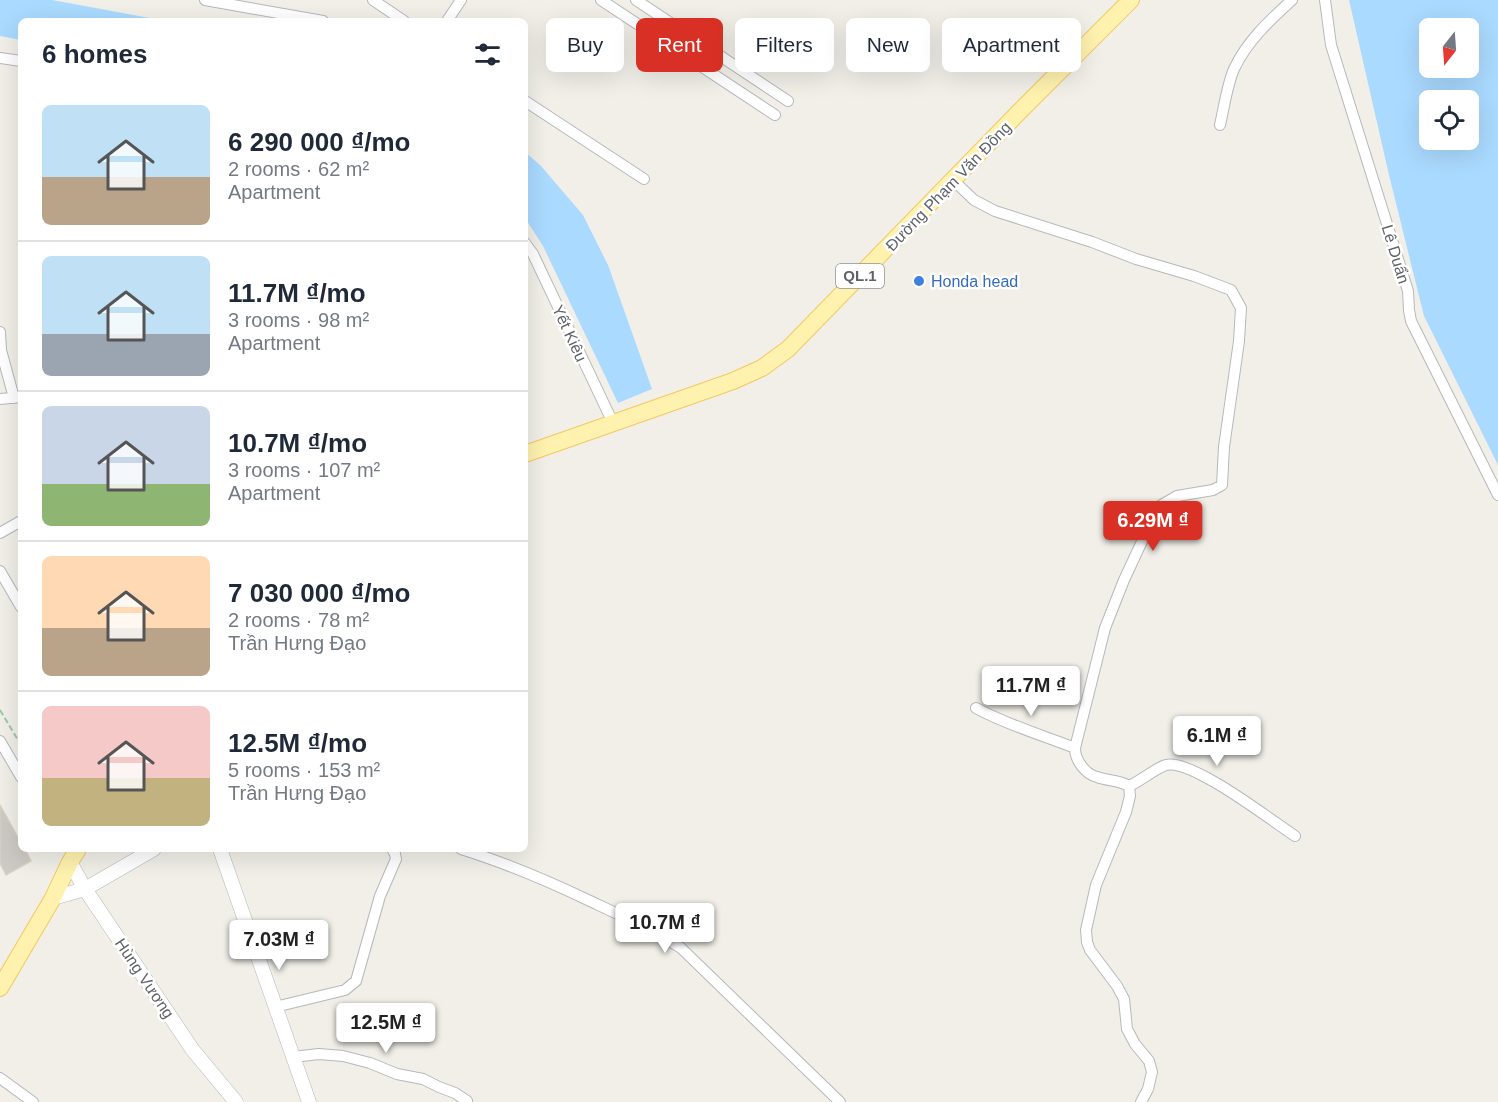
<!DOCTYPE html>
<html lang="en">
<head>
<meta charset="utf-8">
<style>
  body { margin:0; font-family:Arial,sans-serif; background:#f6f6f7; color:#1f2937; height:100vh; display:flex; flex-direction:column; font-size:22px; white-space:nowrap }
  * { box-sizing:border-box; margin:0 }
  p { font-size:20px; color:#747a83 }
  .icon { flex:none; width:33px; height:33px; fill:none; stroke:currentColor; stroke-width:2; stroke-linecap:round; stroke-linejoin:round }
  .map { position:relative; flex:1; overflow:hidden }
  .details { position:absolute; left:18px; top:18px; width:510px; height:834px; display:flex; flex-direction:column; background:#fff; border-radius:9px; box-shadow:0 6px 24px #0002 }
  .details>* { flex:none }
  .guide { position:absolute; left:546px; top:18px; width:570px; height:54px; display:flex; gap:12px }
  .needle { width:39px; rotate:197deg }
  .tools { position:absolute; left:1419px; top:18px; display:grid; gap:12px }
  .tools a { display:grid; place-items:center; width:60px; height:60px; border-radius:9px; background:#fff; box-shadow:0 6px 24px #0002; font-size:30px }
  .price { position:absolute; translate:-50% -51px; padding:0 14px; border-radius:6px; background:#fff; color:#222; font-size:20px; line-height:39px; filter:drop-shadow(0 2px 3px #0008) }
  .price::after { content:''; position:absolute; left:50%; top:36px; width:18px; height:14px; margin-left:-9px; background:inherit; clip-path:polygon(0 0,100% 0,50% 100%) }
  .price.on { background:#d93025; color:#fff }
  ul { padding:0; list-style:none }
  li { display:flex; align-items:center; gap:18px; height:150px; padding:0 24px }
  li+li { border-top:2px solid #e0e1e3 }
  li span { display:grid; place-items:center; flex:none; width:168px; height:120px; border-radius:9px; color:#555 }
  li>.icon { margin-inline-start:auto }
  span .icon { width:72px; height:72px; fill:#fffc; stroke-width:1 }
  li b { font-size:26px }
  h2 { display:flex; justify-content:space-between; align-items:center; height:72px; padding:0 24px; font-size:26px }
  .pill { padding:0 21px; border-radius:9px; background:#fff; box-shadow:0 6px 24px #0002; font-size:21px; line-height:54px }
  .pill.on { background:#d93025; color:#fff }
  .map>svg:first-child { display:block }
</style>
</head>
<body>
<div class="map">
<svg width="1498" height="1102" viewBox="0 0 1498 1102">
  <rect width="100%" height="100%" fill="#f1efe8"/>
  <!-- water -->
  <path fill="#aadaff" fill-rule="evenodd" d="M0 0H52L166 21H21V40L0 36Z
    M1349 0H1498V465L1424 316 1389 175ZM1468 28V68H1430V28ZM1468 100V140H1430V100Z
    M525 152 541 166 583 215 608 265 652 389 618 403 543 246 525 218Z"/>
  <!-- building -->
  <path fill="#cccac5" stroke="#d6d1c6" stroke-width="1.5" d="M0 805 21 843V849H25L31 861 6 875 0 863Z"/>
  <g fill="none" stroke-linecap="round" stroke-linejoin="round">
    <defs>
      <path id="minor" d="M205 0 323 21
        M373 0 404 21
        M601 0 775 115
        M636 0 788 101
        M1325 0 1331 45 1408 291 1409 310 1411 321 1498 495
        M447 21 461 0
        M0 58 21 61
        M525 101 644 179
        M1220 125C1224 108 1227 85 1234 69 1247 41 1269 21 1292 0
        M953 180 974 200 995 211 1092 242 1136 259 1194 276 1231 290 1241 308 1239 341 1224 447 1222 485 1213 490 1177 496 1158 507 1124 580 1105 628 1075 748C1075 760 1085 774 1097 777 1108 781 1119 780 1129 786L1130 796 1126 812 1096 885 1086 930 1087 942 1090 950 1117 986 1124 999 1127 1029 1135 1044 1149 1061 1152 1072 1148 1089 1141 1102
        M525 243 533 254 613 423
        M0 332 1 350 14 398
        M0 399 21 397
        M0 533 21 521
        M0 571 21 607
        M976 708C1007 725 1042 735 1075 748
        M0 741 21 777
        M1129 786C1141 781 1154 769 1166 765 1191 758 1272 821 1295 836
        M461 849C506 863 548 881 590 901 622 916 651 929 681 948L840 1102
        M275 1007 345 990 356 981 380 896 396 859 395 854 392 849
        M293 1057 319 1054 343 1056 370 1063 397 1074 423 1079 439 1087 455 1093 467 1101
        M0 1078 33 1102"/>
      <path id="tertiary" d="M220 849 309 1102
        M70 862 85 889 192 1049 236 1102
        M53 898 85 889 154 849"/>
      <path id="primary" d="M525 454 733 381 762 368 788 349 1019 112 1131 0
        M0 988 53 898 70 862 78 849"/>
    </defs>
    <!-- minor casing -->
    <use href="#minor" stroke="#b5b8bc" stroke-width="12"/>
    <!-- tertiary casing -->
    <use href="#tertiary" stroke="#b5b8bc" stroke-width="15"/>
    <!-- primary casing -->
    <use href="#primary" stroke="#f2c960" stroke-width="18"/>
    <!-- path -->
    <path stroke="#9cc7a9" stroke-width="2" stroke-dasharray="6 3" stroke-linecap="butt" d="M0 710 21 745"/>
    <!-- minor -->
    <use href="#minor" stroke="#fff" stroke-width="10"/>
    <!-- tertiary -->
    <use href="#tertiary" stroke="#fff" stroke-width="14"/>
    <!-- primary -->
    <use href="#primary" stroke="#fff2af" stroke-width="16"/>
  </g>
  <!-- markers -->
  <circle fill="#3f7fe0" stroke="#fff" stroke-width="2" cx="919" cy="281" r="6"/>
  <g text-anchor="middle" stroke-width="5" stroke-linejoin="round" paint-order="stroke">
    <!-- shield labels -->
    <rect fill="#fff" stroke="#8f9295" stroke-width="1.5" x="836" y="264" width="48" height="24" rx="4.5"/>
    <g font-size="15" font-weight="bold" fill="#5f6368">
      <text x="860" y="281">QL.1</text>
    </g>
    <!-- street labels -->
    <g font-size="16" fill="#5f6368" stroke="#fff">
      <text transform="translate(948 186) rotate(-46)" y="6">Đường Phạm Văn Đồng</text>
      <text transform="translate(1396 254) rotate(73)" y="6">Lê Duẩn</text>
      <text transform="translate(570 333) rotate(65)" y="6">Yết Kiêu</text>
      <text transform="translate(145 978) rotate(56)" y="6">Hùng Vương</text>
    </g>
    <!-- shop labels -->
    <g font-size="16" fill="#366cbe" stroke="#fff" text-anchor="start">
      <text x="931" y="287">Honda head</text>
    </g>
  </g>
</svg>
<div class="tools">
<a><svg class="needle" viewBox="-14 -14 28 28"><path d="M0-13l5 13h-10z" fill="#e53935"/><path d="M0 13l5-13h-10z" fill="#747a83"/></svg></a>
<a><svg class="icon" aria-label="locate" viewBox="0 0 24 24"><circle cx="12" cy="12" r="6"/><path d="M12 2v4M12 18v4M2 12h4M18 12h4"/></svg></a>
</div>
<b class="price on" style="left:1153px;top:552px">6.29M ₫</b>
<b class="price" style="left:1031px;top:717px">11.7M ₫</b>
<b class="price" style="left:1217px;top:767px">6.1M ₫</b>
<b class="price" style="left:665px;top:954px">10.7M ₫</b>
<b class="price" style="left:279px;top:971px">7.03M ₫</b>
<b class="price" style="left:386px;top:1054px">12.5M ₫</b>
<div class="guide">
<a class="pill">Buy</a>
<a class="pill on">Rent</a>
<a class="pill">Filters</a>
<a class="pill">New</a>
<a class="pill">Apartment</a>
</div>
<section class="details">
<h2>6 homes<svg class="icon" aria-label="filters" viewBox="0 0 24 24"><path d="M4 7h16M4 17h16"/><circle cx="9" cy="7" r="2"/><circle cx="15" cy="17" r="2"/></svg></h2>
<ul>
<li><span style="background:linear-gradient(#bfe0f5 60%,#b9a48a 0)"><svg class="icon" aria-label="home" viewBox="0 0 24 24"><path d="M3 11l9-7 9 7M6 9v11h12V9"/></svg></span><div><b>6 290 000 ₫/mo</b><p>2 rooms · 62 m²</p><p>Apartment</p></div></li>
<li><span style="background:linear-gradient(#bfe0f5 65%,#9aa5b1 0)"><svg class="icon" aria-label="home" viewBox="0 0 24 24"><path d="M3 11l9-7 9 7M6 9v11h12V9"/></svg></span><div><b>11.7M ₫/mo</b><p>3 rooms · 98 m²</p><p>Apartment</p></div></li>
<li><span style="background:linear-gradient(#c9d6e8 65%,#8fb573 0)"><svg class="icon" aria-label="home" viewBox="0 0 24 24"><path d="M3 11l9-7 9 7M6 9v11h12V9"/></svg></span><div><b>10.7M ₫/mo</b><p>3 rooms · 107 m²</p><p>Apartment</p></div></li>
<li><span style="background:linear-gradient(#ffd9b3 60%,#b9a48a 0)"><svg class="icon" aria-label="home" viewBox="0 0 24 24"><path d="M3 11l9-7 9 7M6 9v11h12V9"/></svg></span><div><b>7 030 000 ₫/mo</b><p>2 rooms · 78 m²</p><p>Trần Hưng Đạo</p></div></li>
<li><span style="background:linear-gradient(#f6c9c9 60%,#c2b280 0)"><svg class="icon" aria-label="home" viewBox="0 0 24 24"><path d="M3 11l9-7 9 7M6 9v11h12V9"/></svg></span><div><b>12.5M ₫/mo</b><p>5 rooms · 153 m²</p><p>Trần Hưng Đạo</p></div></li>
</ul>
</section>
</div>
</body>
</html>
